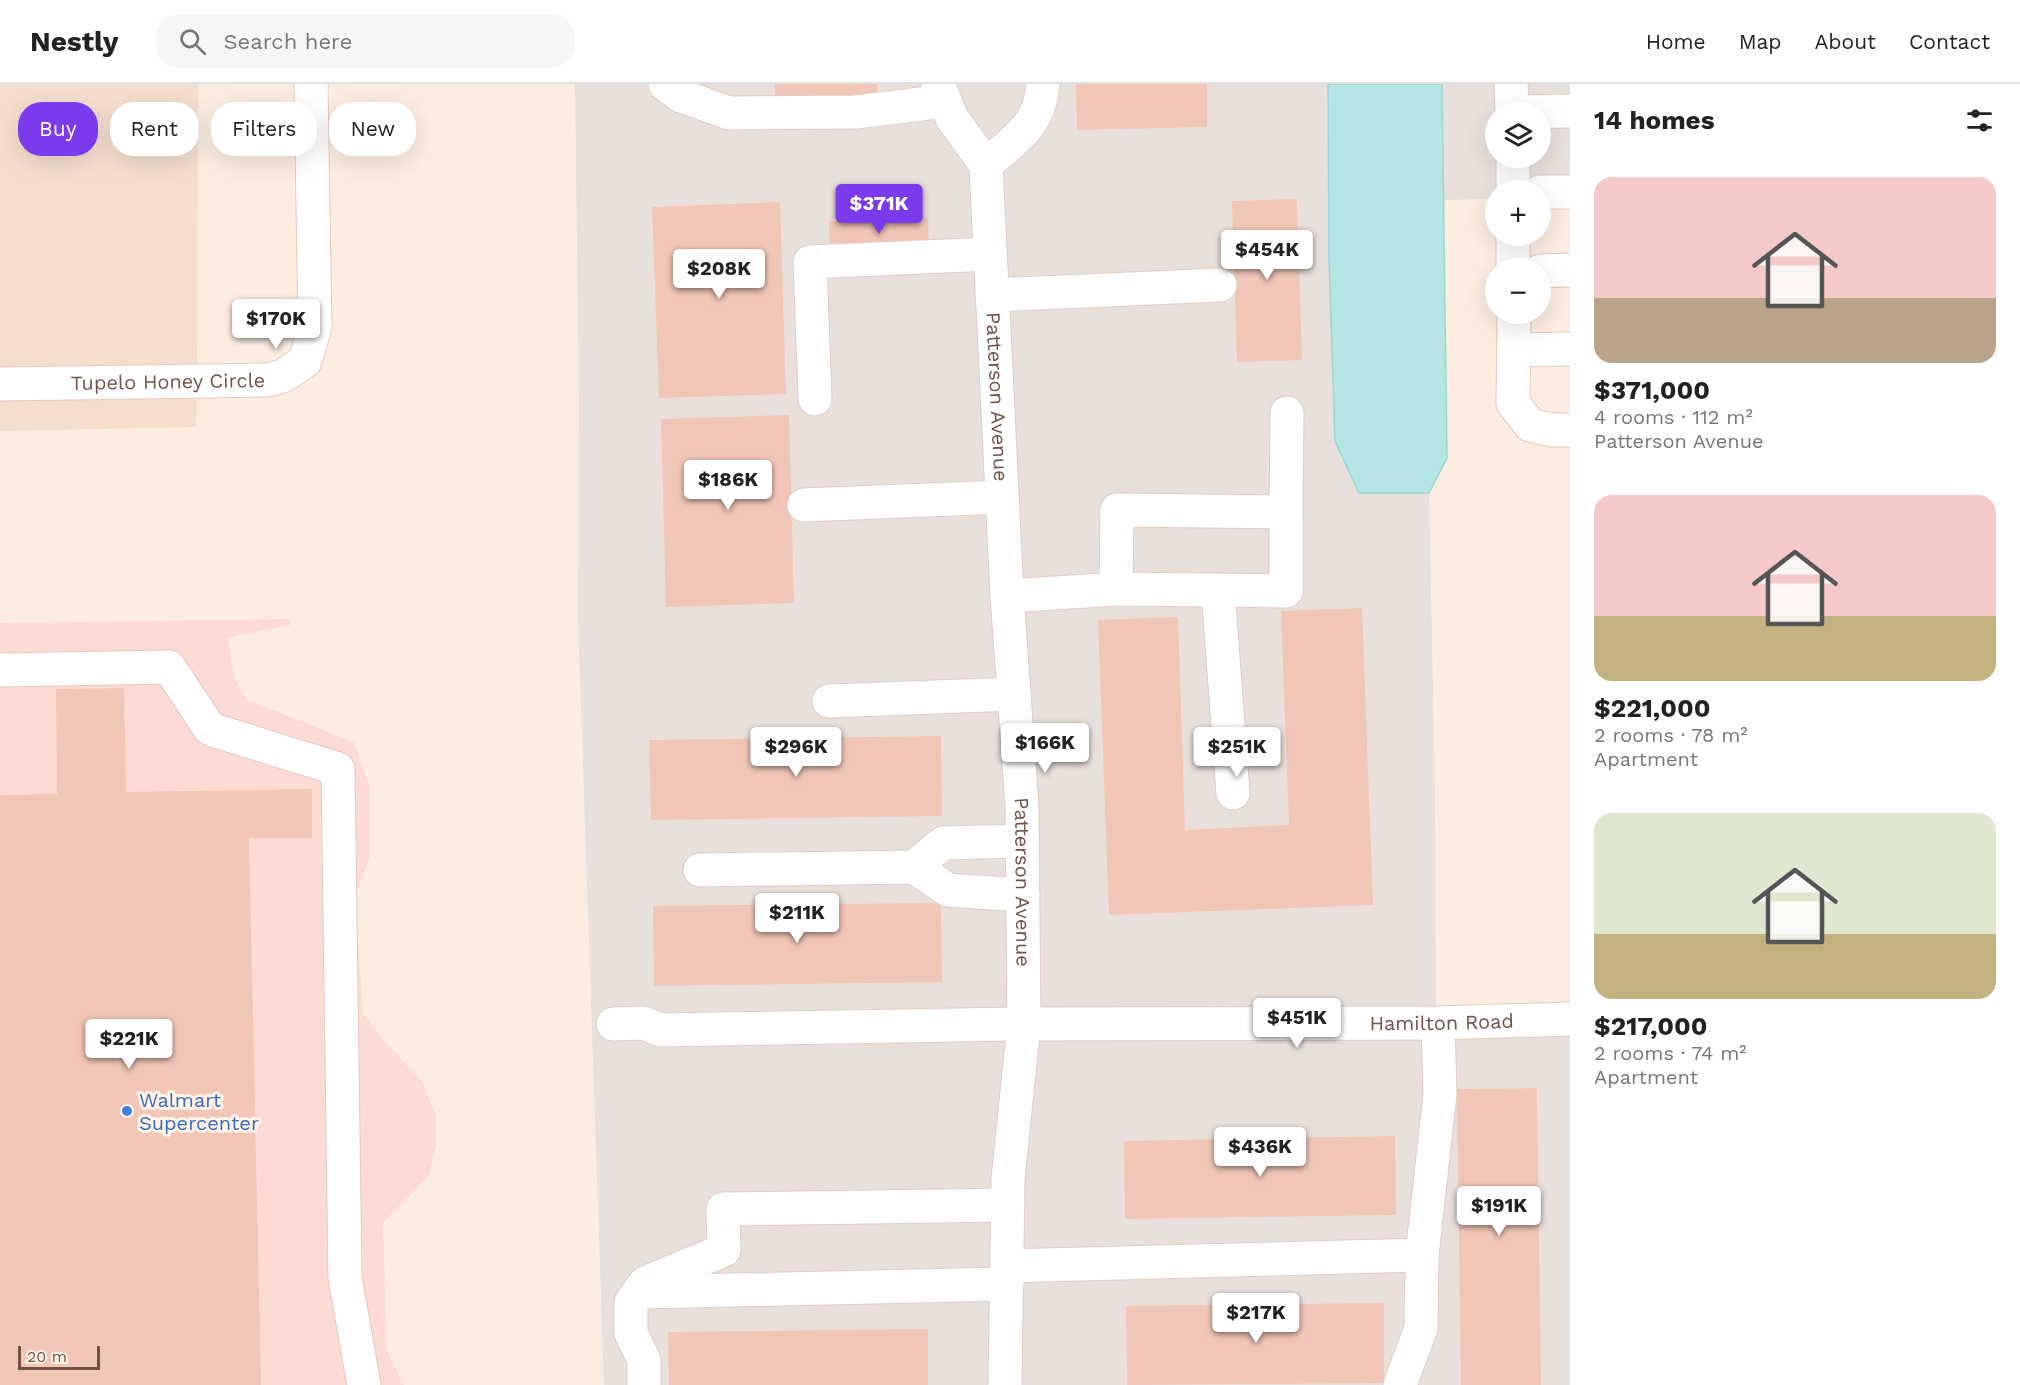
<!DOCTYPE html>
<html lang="en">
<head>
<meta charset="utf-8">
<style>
  body { margin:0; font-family:"Work Sans",sans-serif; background:#f6f6f6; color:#222; height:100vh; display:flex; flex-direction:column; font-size:22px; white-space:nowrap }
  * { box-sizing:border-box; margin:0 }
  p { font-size:20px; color:#767676 }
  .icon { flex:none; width:33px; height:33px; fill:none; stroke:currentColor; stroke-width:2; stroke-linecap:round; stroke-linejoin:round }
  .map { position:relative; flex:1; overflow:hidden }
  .details { display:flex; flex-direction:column; background:#fff; width:450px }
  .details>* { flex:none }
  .hud { position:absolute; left:18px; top:18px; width:570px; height:54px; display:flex; gap:12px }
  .fabs { position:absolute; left:1485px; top:18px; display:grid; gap:12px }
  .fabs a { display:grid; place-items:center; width:66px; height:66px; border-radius:50%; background:#fff; box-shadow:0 6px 24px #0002; font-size:30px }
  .scale { position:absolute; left:18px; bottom:15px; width:82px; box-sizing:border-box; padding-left:6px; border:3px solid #725147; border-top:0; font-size:16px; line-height:21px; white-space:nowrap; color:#725147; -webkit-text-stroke:4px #fff2e6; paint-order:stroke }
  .price { position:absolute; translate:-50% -51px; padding:0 14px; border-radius:6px; background:#fff; color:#222; font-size:20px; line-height:39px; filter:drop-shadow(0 2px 3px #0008) }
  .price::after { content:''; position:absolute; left:50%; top:36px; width:18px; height:14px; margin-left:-9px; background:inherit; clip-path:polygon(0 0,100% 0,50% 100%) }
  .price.selected { background:#7c3aed; color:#fff }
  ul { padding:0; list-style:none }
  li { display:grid; align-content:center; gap:12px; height:318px; padding:0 24px }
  li span { display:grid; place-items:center; height:186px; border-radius:18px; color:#555 }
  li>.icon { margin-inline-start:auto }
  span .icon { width:108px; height:108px; fill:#fffc; stroke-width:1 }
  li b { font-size:26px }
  h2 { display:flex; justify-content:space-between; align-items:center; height:72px; padding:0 24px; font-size:26px }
  .chip { padding:0 21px; border-radius:24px; background:#fff; box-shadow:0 6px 24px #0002; font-size:21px; line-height:54px }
  .chip.selected { background:#7c3aed; color:#fff }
  header { display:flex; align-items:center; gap:36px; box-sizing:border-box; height:84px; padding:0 30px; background:#fff; border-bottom:2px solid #e0e0e0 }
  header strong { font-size:28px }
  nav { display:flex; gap:33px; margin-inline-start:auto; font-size:21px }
  .search { width:420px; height:54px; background:#f6f6f6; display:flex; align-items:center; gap:15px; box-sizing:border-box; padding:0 21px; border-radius:24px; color:#767676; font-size:22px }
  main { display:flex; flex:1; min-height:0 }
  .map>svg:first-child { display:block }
</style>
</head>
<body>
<header>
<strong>Nestly</strong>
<div class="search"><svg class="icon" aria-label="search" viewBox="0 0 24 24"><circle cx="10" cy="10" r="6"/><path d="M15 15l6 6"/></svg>Search here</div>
<nav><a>Home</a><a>Map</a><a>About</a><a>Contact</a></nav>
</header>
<main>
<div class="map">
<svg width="1570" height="1301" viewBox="0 0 1570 1301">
  <rect width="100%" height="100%" fill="#fcede0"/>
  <!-- residential -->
  <path fill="#f4dece" d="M0 0H198L197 281 5 285 0 283Z
    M197 313 196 343 0 347V316Z"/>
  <!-- commercial -->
  <path fill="#fddad3" d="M290 535V541L228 554 234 594 247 615 354 659 370 703V771L355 814 363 930 386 959 422 997 436 1032V1062L428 1093 383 1139 387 1267 404 1301H0V539Z"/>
  <!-- industrial -->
  <path fill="#eae0db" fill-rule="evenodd" d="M575 0H1328L1329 175 1359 409H1429L1435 702 1436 923 1038 924 1008 723 1010 939 991 1301H604L578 535 579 318Z
    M1442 0H1570V112L1540 106H1496L1495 115 1444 116ZM1496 28H1540V74H1496Z
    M1570 951V1301H1019L1023 1096 1036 956Z"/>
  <!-- water -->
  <path fill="#b5e5e5" stroke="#9bd6d7" stroke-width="1.5" d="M1328 0H1442L1447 374 1429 409H1359L1335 357 1329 175Z"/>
  <!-- building -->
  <path fill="#f2c6b7" d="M775 0H877V14L775 17Z
    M1076 0H1207V43L1077 46Z
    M1297 115 1302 276 1237 278 1232 117Z
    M780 118 786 310 659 314 652 123Z
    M928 134 929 165 830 168 829 137Z
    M789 331 794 519 666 523 661 335Z
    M1362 524 1373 821 1109 831 1098 536 1178 533 1185 746 1289 741 1281 527Z
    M124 604 126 708 312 705V754H249L261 1301H0V711L57 710 56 605Z
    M941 652 942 732 651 736 649 656Z
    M941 819 942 898 654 902 653 822Z
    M1537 1004 1541 1301H1461L1457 1005Z
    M1395 1052 1396 1131 1125 1135 1124 1057Z
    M1384 1219V1299L1127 1301 1126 1222Z
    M928 1245V1301H669L668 1248Z"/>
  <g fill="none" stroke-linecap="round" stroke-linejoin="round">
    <defs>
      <g id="minor">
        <path d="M665 0 681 12 729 29 856 28 945 17"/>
        <path d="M938 0 952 34 986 81"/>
        <path d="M1511 0 1512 28 1570 27"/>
        <path d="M1513 74V106"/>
        <path id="s1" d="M986 81 1007 512 1022 722 1024 940 1008 1095 1005 1301"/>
        <path d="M986 81C1015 55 1040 42 1043 0"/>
        <path d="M1540 108H1570"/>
        <path d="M1513 152V184"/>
        <path d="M1540 187 1570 186"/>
        <path d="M992 211 1220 201"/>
        <path d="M1514 230 1513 319 1530 341 1552 346H1570"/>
        <path d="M1514 266 1570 265"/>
        <path id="s2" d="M0 300 267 296 283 292 305 277 315 243 311 0"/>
        <path d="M815 315 810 178 990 170"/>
        <path d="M804 421 1002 413"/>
        <path d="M1286 428 1287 329"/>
        <path d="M1218 506 1233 709"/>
        <path d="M1007 512 1116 505 1117 426 1286 428V507L1116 505"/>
        <path d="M0 586 169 583 210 645 338 685 345 1193 364 1301"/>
        <path d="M829 617 1014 610"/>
        <path d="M914 783 943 759 1022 757"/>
        <path d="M700 786 914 783 948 806 1023 811"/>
        <path id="s3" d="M613 940 643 939 661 946 1024 940 1438 939 1570 935"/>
        <path d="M1007 1182 1422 1171 1440 1010 1438 939"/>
        <path d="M643 1208 1007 1200"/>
        <path d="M644 1301V1276L631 1249V1218L645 1199 724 1166 723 1125 1008 1121"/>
        <path d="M1400 1301 1421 1244 1422 1171"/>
      </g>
    </defs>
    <!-- minor casing -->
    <use href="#minor" stroke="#e2cabf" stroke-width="35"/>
    <!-- minor -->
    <use href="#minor" stroke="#fff" stroke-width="33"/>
  </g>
  <!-- markers -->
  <circle fill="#3f7fe0" stroke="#fff2e6" stroke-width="2" cx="127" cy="1027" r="6"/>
  <g text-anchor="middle" stroke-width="6" stroke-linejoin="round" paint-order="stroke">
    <!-- street labels -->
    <g font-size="20" fill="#725147" stroke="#fff2e6">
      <text dy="7" stroke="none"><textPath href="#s2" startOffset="168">Tupelo Honey Circle</textPath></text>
      <text dy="7" stroke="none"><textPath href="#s1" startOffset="232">Patterson Avenue</textPath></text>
      <text dy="7" stroke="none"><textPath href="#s1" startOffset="718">Patterson Avenue</textPath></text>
      <text dy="7" stroke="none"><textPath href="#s3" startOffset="830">Hamilton Road</textPath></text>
    </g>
    <!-- shop labels -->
    <g font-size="20" fill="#366cbe" stroke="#fff2e6" text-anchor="start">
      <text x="139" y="1023">Walmart<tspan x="139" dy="23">Supercenter</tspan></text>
    </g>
  </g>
</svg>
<div class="fabs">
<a><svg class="icon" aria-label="layers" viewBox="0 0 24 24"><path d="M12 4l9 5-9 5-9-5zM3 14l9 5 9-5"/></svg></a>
<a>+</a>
<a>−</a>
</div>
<div class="scale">20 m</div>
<b class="price selected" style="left:879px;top:151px">$371K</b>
<b class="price" style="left:1267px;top:197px">$454K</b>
<b class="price" style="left:719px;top:216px">$208K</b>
<b class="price" style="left:276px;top:266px">$170K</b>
<b class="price" style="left:728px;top:427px">$186K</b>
<b class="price" style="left:1045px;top:690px">$166K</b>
<b class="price" style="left:796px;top:694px">$296K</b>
<b class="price" style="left:1237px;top:694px">$251K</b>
<b class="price" style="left:797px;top:860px">$211K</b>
<b class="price" style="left:1297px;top:965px">$451K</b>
<b class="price" style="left:129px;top:986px">$221K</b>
<b class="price" style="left:1260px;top:1094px">$436K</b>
<b class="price" style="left:1499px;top:1153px">$191K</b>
<b class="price" style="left:1256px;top:1260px">$217K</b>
<div class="hud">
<a class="chip selected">Buy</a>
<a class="chip">Rent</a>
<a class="chip">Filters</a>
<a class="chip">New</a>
</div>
</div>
<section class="details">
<h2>14 homes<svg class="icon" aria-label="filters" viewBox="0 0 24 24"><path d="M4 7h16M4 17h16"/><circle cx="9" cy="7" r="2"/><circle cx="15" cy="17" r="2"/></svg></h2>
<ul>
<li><span style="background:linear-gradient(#f6c9c9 65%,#b9a48a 0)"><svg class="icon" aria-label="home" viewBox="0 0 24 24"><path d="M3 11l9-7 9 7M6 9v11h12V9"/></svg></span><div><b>$371,000</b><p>4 rooms · 112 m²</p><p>Patterson Avenue</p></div></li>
<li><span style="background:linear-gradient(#f6c9c9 65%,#c2b280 0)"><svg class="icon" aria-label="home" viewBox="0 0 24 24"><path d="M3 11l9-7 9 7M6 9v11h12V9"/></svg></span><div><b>$221,000</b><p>2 rooms · 78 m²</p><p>Apartment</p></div></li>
<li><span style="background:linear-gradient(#dfe7d0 65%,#c2b280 0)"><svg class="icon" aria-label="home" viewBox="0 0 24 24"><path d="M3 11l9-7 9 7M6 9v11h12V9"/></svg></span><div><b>$217,000</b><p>2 rooms · 74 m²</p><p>Apartment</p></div></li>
</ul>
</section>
</main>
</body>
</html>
